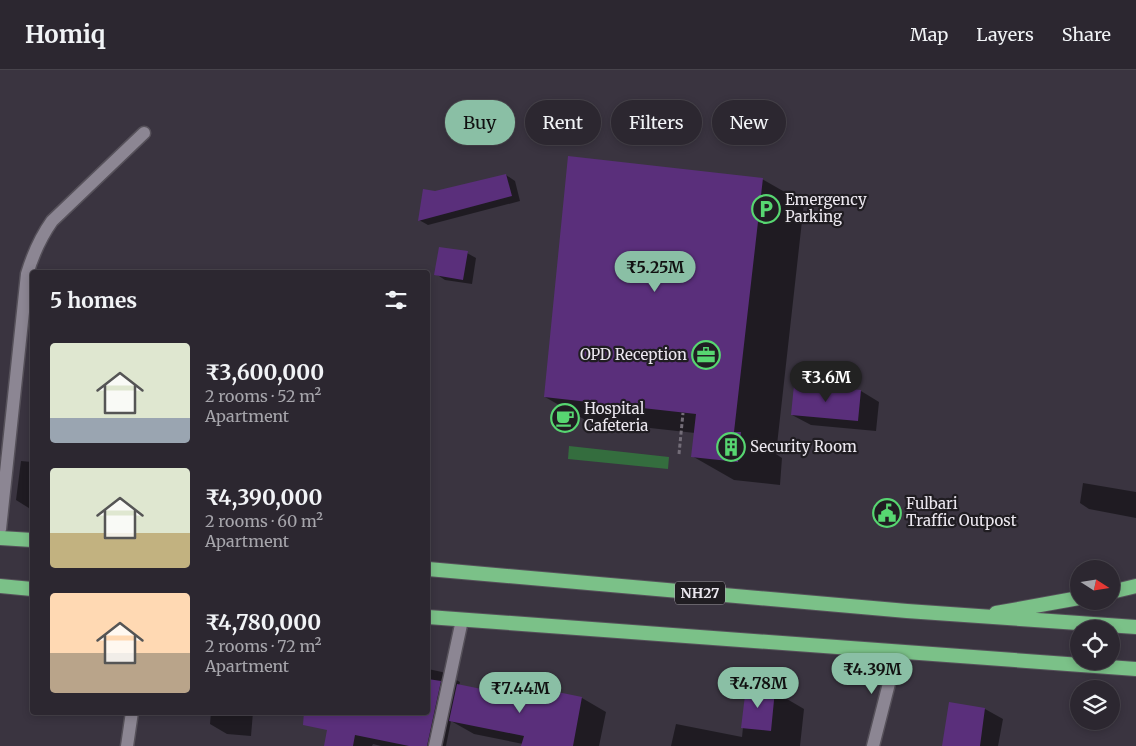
<!DOCTYPE html>
<html lang="en">
<head>
<meta charset="utf-8">
<style>
  body { margin:0; font-family:Merriweather,serif; background:#342f38; color:#f1f3f6; height:100vh; display:flex; flex-direction:column; font-size:19px; white-space:nowrap }
  * { box-sizing:border-box; margin:0 }
  p { font-size:16px; color:#a6a5ab }
  .icon { flex:none; width:28px; height:28px; fill:none; stroke:currentColor; stroke-width:2; stroke-linecap:round; stroke-linejoin:round }
  .map { position:relative; flex:1; overflow:hidden }
  .side { position:absolute; left:30px; top:200px; width:400px; height:445px; display:flex; flex-direction:column; background:#2c2730; border-radius:5px; box-shadow:0 2px 8px #0003,0 0 0 1px #48444c }
  .side>* { flex:none }
  .top-card { position:absolute; left:445px; top:30px; width:475px; height:45px; display:flex; gap:10px }
  .needle { width:32px; rotate:102deg }
  .buttons { position:absolute; left:1070px; top:490px; display:grid; gap:10px }
  .buttons a { display:grid; place-items:center; width:50px; height:50px; border-radius:50%; background:#2c2730; box-shadow:0 2px 8px #0003,0 0 0 1px #48444c; font-size:25px }
  .price { position:absolute; translate:-50% -42px; padding:0 11px; border-radius:18px; background:#8abfa5; color:#111; font-size:16px; line-height:32px; filter:drop-shadow(0 1px 2px #0008) }
  .price::after { content:''; position:absolute; left:50%; top:30px; width:15px; height:11px; margin-left:-8px; background:inherit; clip-path:polygon(0 0,100% 0,50% 100%) }
  .price.on { background:#222; color:#fff }
  ul { padding:0; list-style:none }
  li { display:flex; align-items:center; gap:15px; height:125px; padding:0 20px }
  li span { display:grid; place-items:center; flex:none; width:140px; height:100px; border-radius:5px; color:#555 }
  li>.icon { margin-inline-start:auto }
  span .icon { width:60px; height:60px; fill:#fffc; stroke-width:1 }
  li b { font-size:21px }
  h2 { display:flex; justify-content:space-between; align-items:center; height:60px; padding:0 20px; font-size:21px }
  .pill { padding:0 18px; border-radius:22px; background:#2c2730; box-shadow:0 2px 8px #0003,0 0 0 1px #48444c; font-size:18px; line-height:45px }
  .pill.on { background:#8abfa5; color:#111 }
  header { display:flex; align-items:center; gap:30px; box-sizing:border-box; height:70px; padding:0 25px; background:#2c2730; border-bottom:1px solid #48444c }
  header strong { font-size:24px }
  nav { display:flex; gap:28px; margin-inline-start:auto; font-size:18px }
  .map>svg:first-child { display:block }
</style>
</head>
<body>
<header>
<strong>Homiq</strong>
<nav><a>Map</a><a>Layers</a><a>Share</a></nav>
</header>
<div class="map">
<svg width="1136" height="676" viewBox="0 0 1136 676">
  <rect width="100%" height="100%" fill="#3a3440"/>
  <!-- green -->
  <path fill="#346d3e" d="M569 376 669 387 668 399 568 389Z"/>
  <!-- shadow -->
  <path fill="#0007" d="M506 105 515 111 520 131 428 155 419 150Z
    M762 109 804 133 776 384 782 388 780 415 734 410 692 386 695 363 587 351 545 327Z
    M467 183 476 188 472 214 445 210 436 204Z
    M861 321 879 332 876 361 811 355 792 345Z
    M21 391 32 392V440L16 430Z
    M1083 413 1136 422V448L1089 439 1080 433Z
    M428 599 442 602 460 612 459 616 532 631 582 628 606 642 599 676H523V674L474 664 451 651 446 676H381L373 674 372 676H325L331 647 428 642Z
    M747 618 775 622 804 639 800 676H671L676 654 742 667Z
    M985 639 1003 649 998 676H944Z
    M211 642H253L251 666 227 664 210 654Z"/>
  <!-- building -->
  <path fill="#5a2f7b" d="M568 86 763 108 734 362H741L738 392 691 387 696 344 544 327Z
    M506 104 512 126 418 151 423 119 435 121Z
    M439 177 468 181 463 210 434 205Z
    M794 315 861 320 858 351 791 345Z
    M428 609 441 611 427 676H409L355 665 353 676H324L327 660 303 655 304 642H428Z
    M457 614 531 629 533 617 582 627 573 676H521L524 666 449 651Z
    M746 617 775 620 771 661 741 658Z
    M949 632 985 638 980 676H942Z"/>
  <g fill="none" stroke-linecap="round" stroke-linejoin="round">
    <defs>
      <path id="service" d="M0 459 27 204C33 184 40 168 52 151L144 63"/>
      <path id="minor" d="M127 676 132 642
        M435 676 462 550
        M873 676 897 582"/>
      <path id="trunk" d="M0 468 32 470
        M428 499 907 541 1136 557
        M0 516 32 519
        M1111 522 1136 516
        M996 543 1079 528
        M428 547 1136 599"/>
    </defs>
    <!-- service casing -->
    <use href="#service" stroke="#56515a" stroke-width="15"/>
    <!-- minor casing -->
    <use href="#minor" stroke="#56515a" stroke-width="15"/>
    <!-- trunk casing -->
    <use href="#trunk" stroke="#56515a" stroke-width="16"/>
    <!-- path -->
    <path stroke="#736d78" stroke-width="3" stroke-dasharray="4 2.5" stroke-linecap="butt" d="M679 384 683 343"/>
    <!-- service -->
    <use href="#service" stroke="#8c8693" stroke-width="12"/>
    <!-- minor -->
    <use href="#minor" stroke="#8c8693" stroke-width="12"/>
    <!-- trunk -->
    <use href="#trunk" stroke="#7bc188" stroke-width="14"/>
  </g>
  <!-- icons -->
  <defs>
    <symbol id="parking-ring" viewBox="-11 -11 22 22"><circle r="9.5" fill="#201d22" stroke="#57d671" stroke-width="1.5"/><path d="M-3.5-5.5H1a3.5 3.5 0 0 1 0 7H-1V5.5H-3.5ZM-1-3.4V-.6H.8a1.4 1.4 0 0 0 0-2.8Z" fill="#57d671"/></symbol>
    <symbol id="office-ring" viewBox="-11 -11 22 22"><circle r="9.5" fill="#201d22" stroke="#57d671" stroke-width="1.5"/><path d="M-6-3h4V-5.5h4V-3h4V5H-6ZM-1-4.5V-3h2v-1.5ZM-6 0V1H6V0Z" fill="#57d671"/></symbol>
    <symbol id="cafe-ring" viewBox="-11 -11 22 22"><circle r="9.5" fill="#201d22" stroke="#57d671" stroke-width="1.5"/><path d="M-5.5-4.5H6V0H3Q3 3.5 0 3.5H-2.5Q-5.5 3.5-5.5 0ZM3-3.2v2h1.7v-2ZM-6 4.5H4V6H-6Z" fill="#57d671"/></symbol>
    <symbol id="building-ring" viewBox="-11 -11 22 22"><circle r="9.5" fill="#201d22" stroke="#57d671" stroke-width="1.5"/><path d="M-4-6H4V6H1V3H-1V6H-4ZM-2.5-4.3h1.7v1.8h-1.7ZM.8-4.3h1.7v1.8H.8ZM-2.5-1h1.7V.8h-1.7ZM.8-1h1.7V.8H.8Z" fill="#57d671"/></symbol>
    <symbol id="civic-ring" viewBox="-11 -11 22 22"><circle r="9.5" fill="#201d22" stroke="#57d671" stroke-width="1.5"/><path d="M-.6-6.5H3V-4.5H.6V-3L4-1V1h2V6H-6V1h2V-1L-.6-3ZM-1.2 2.5V6h2.4V2.5Z" fill="#57d671"/></symbol>
  </defs>
  <g fill-rule="evenodd">
    <use href="#parking-ring" x="750" y="123" width="32" height="32"/>
    <use href="#office-ring" x="690" y="269" width="32" height="32"/>
    <use href="#cafe-ring" x="549" y="332" width="32" height="32"/>
    <use href="#building-ring" x="715" y="361" width="32" height="32"/>
    <use href="#civic-ring" x="871" y="427" width="32" height="32"/>
  </g>
  <g text-anchor="middle" stroke-width="4.5" stroke-linejoin="round" paint-order="stroke">
    <!-- shield labels -->
    <rect fill="#201d22" stroke="#aeaab2" stroke-width="1" x="675" y="511.5" width="50" height="23" rx="4"/>
    <g font-size="14" font-weight="bold" fill="#ebe7ef">
      <text x="700" y="528">NH27</text>
    </g>
    <!-- poi labels -->
    <g font-size="15" fill="#ebe7ef" stroke="#201d22" text-anchor="start">
      <text x="785" y="135">Emergency<tspan x="785" dy="17">Parking</tspan></text>
      <text x="687" y="290" text-anchor="end">OPD Reception</text>
      <text x="584" y="344">Hospital<tspan x="584" dy="17">Cafeteria</tspan></text>
      <text x="750" y="382">Security Room</text>
      <text x="906" y="439">Fulbari<tspan x="906" dy="17">Traffic Outpost</tspan></text>
    </g>
  </g>
</svg>
<div class="buttons">
<a><svg class="needle" viewBox="-14 -14 28 28"><path d="M0-13l5 13h-10z" fill="#e53935"/><path d="M0 13l5-13h-10z" fill="#a6a5ab"/></svg></a>
<a><svg class="icon" aria-label="locate" viewBox="0 0 24 24"><circle cx="12" cy="12" r="6"/><path d="M12 2v4M12 18v4M2 12h4M18 12h4"/></svg></a>
<a><svg class="icon" aria-label="layers" viewBox="0 0 24 24"><path d="M12 4l9 5-9 5-9-5zM3 14l9 5 9-5"/></svg></a>
</div>
<b class="price" style="left:655px;top:223px">₹5.25M</b>
<b class="price on" style="left:826px;top:333px">₹3.6M</b>
<b class="price" style="left:872px;top:625px">₹4.39M</b>
<b class="price" style="left:758px;top:639px">₹4.78M</b>
<b class="price" style="left:520px;top:644px">₹7.44M</b>
<div class="top-card">
<a class="pill on">Buy</a>
<a class="pill">Rent</a>
<a class="pill">Filters</a>
<a class="pill">New</a>
</div>
<section class="side">
<h2>5 homes<svg class="icon" aria-label="filters" viewBox="0 0 24 24"><path d="M4 7h16M4 17h16"/><circle cx="9" cy="7" r="2"/><circle cx="15" cy="17" r="2"/></svg></h2>
<ul>
<li><span style="background:linear-gradient(#dfe7d0 75%,#9aa5b1 0)"><svg class="icon" aria-label="home" viewBox="0 0 24 24"><path d="M3 11l9-7 9 7M6 9v11h12V9"/></svg></span><div><b>₹3,600,000</b><p>2 rooms · 52 m²</p><p>Apartment</p></div></li>
<li><span style="background:linear-gradient(#dfe7d0 65%,#c2b280 0)"><svg class="icon" aria-label="home" viewBox="0 0 24 24"><path d="M3 11l9-7 9 7M6 9v11h12V9"/></svg></span><div><b>₹4,390,000</b><p>2 rooms · 60 m²</p><p>Apartment</p></div></li>
<li><span style="background:linear-gradient(#ffd9b3 60%,#b9a48a 0)"><svg class="icon" aria-label="home" viewBox="0 0 24 24"><path d="M3 11l9-7 9 7M6 9v11h12V9"/></svg></span><div><b>₹4,780,000</b><p>2 rooms · 72 m²</p><p>Apartment</p></div></li>
</ul>
</section>
</div>
</body>
</html>
